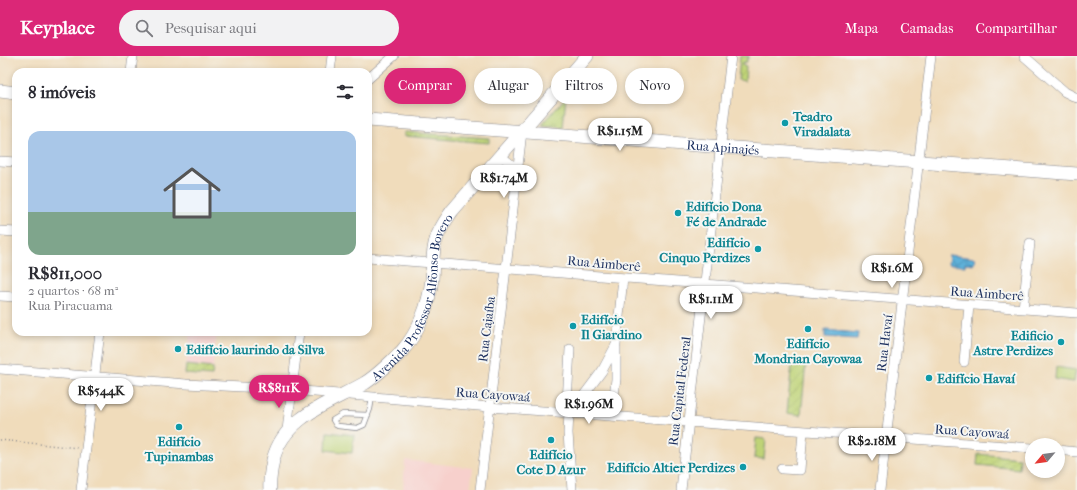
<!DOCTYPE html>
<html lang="pt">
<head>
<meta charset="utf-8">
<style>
  body { margin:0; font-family:"IM FELL French Canon",serif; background:#f2f2f3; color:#2b2b33; height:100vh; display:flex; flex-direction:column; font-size:15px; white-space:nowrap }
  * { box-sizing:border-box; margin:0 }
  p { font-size:13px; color:#7c7c81 }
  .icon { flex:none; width:22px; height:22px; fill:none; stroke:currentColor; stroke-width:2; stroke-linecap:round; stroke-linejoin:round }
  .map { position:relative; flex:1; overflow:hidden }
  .side { position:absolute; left:12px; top:12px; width:360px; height:268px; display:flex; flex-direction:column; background:#fff; border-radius:12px; box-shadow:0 2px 6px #0003 }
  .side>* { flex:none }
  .guide { position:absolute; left:384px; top:12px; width:380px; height:36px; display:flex; gap:8px }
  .needle { width:26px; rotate:241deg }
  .buttons { position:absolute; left:1025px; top:382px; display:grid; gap:8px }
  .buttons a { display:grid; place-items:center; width:40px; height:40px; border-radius:50%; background:#fff; box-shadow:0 2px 6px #0003; font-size:20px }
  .price { position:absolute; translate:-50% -34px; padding:0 9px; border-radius:14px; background:#fff; color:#222; font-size:13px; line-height:26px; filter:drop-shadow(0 1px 2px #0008) }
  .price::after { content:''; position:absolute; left:50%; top:24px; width:12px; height:9px; margin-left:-6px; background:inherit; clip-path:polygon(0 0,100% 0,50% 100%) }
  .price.current { background:#db2777; color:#fff }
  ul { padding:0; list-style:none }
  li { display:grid; align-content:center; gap:8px; height:212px; padding:0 16px }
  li+li { border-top:1px solid #e1e1e2 }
  li span { display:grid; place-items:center; height:124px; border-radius:12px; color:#555 }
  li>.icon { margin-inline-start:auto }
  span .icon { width:72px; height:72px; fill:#fffc; stroke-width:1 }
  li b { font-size:17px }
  h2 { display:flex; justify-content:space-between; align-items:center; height:48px; padding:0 16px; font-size:17px }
  .tag { padding:0 14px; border-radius:18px; background:#fff; box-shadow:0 2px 6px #0003; font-size:14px; line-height:36px }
  .tag.current { background:#db2777; color:#fff }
  header { display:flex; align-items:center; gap:24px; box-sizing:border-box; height:56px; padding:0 20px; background:#db2777; color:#fff }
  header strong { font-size:19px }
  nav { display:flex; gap:22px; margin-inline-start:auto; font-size:14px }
  .search { width:280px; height:36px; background:#f2f2f3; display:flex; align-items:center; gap:10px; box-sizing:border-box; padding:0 14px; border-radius:22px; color:#7c7c81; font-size:15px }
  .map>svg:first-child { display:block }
</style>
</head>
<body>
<header>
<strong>Keyplace</strong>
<div class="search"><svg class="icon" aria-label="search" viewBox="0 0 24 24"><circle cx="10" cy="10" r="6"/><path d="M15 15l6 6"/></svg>Pesquisar aqui</div>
<nav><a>Mapa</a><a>Camadas</a><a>Compartilhar</a></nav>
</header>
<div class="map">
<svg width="1077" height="434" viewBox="0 0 1077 434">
  <defs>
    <pattern id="park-crowns" width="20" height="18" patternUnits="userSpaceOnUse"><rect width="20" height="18" fill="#bfd377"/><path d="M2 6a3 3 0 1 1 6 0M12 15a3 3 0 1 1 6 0" fill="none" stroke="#a4b569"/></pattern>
    <pattern id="garden-furrows" width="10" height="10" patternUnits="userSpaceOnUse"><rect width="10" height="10" fill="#bfd377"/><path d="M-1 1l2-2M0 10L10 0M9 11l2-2" fill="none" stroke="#a4b569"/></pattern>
    <pattern id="water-waves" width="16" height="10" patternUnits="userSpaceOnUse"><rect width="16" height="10" fill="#5eb1d9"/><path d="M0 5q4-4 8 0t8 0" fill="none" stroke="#4d90b3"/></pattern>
  </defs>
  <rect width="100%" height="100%" fill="#f6f6f2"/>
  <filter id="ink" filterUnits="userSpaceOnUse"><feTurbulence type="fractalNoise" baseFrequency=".025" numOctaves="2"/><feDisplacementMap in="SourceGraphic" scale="8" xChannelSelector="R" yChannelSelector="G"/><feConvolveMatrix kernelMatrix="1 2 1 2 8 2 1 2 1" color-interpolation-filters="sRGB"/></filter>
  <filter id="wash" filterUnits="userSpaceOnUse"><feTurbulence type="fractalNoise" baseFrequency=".012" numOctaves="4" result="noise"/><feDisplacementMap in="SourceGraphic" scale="16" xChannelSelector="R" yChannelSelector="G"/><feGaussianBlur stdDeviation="0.9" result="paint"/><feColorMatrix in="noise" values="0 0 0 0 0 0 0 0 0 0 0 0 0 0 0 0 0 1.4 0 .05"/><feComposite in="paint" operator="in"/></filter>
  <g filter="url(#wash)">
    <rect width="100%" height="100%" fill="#f0dcbb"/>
    <!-- built -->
    <path fill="#f7d0cc" d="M190 276H217L212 320 185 318Z
      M405 404 473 412 470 434H403Z"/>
    <!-- grass -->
    <path fill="#bfd377" stroke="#6d816a" d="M1056 311 1076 314 1074 326 1055 323Z
      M327 376 354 379 352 397 326 394Z
      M756 382 766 383 764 403 754 402Z"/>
    <!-- park -->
    <path fill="url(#park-crowns)" stroke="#6d816a" d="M566 41 563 71 542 69Z"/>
    <!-- garden -->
    <path fill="url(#garden-furrows)" stroke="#6d816a" d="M740 0H749V2H747V6L742 7V9L746 11 745 25 738 24Z
      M404 76 489 82V87L404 80Z
      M792 305 806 306 801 359 787 357Z
      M186 309 213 312 212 320 185 318Z
      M978 398 1020 402 1019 413 977 409Z"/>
    <!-- water -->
    <path fill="url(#water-waves)" stroke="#3c709c" d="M949 199 975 202 974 208 965 207V210L948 208Z
      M825 274 858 277 857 283 825 281Z"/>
  </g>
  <g filter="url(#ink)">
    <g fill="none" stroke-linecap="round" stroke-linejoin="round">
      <defs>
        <path id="lane" d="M368 359 343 358 333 364 336 369 338 370 357 372 364 369 370 353 372 341"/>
        <path id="street" d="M1024 0 1065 36 1077 42
          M131 16 133 0
          M330 16 332 0
          M368 23 394 0
          M501 100 518 114
          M0 105 16 106
          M0 175 16 176
          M368 202 1077 257
          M0 240 16 241
          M1023 253 1030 187
          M570 293 567 347 569 356 568 377 572 434
          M964 306 969 249
          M0 313 186 328 280 333 490 351 1032 392
          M613 348 616 323V291
          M569 356 578 347 602 315 616 289 623 222
          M287 374 299 276
          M1058 394 1077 396
          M782 413 800 414 803 375
          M81 434 100 276
          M480 434 522 76
          M681 434 731 0
          M880 434 931 0"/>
        <g id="secondary">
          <path d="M0 35 16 37"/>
          <path id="s1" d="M368 64 1077 118"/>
          <path id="s2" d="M270 434C269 424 271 414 273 404 284 360 330 347 365 327 379 318 390 307 402 295 419 276 429 248 432 223 433 210 432 196 436 184 439 173 446 164 452 155L587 0"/>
        </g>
      </defs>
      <!-- lane casing -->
      <use href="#lane" stroke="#86868c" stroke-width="6"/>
      <!-- street casing -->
      <use href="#street" stroke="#86868c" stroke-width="10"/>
      <!-- secondary casing -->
      <use href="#secondary" stroke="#86868c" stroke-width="14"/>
      <!-- path -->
      <path stroke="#86868c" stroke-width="1.5" stroke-dasharray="1 3" stroke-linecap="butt" d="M0 384 78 392"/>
      <!-- lane -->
      <use href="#lane" stroke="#fff" stroke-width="4.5"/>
      <!-- street -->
      <use href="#street" stroke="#fff" stroke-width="9"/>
      <!-- secondary -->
      <use href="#secondary" stroke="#fff" stroke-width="13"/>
    </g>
  </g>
  <!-- markers -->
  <g fill="#0f9aa8" stroke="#f6f6f2" stroke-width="1.5">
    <circle cx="785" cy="67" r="4"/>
    <circle cx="678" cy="157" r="4"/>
    <circle cx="758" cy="193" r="4"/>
    <circle cx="573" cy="270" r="4"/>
    <circle cx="808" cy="273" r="4"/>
    <circle cx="1061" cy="286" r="4"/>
    <circle cx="178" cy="293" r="4"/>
    <circle cx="929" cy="322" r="4"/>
    <circle cx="179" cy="371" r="4"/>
    <circle cx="551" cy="384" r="4"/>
    <circle cx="743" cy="411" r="4"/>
  </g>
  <g text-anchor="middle" stroke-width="4" stroke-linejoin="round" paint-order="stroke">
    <!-- culture labels -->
    <g font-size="13" font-weight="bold" fill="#0d838f" stroke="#f6f6f2" text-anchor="start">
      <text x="793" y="65">Teadro<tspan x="793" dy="15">Viradalata</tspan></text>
      <text x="686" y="155">Edifício Dona<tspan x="686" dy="15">Fé de Andrade</tspan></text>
      <text x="750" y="191" text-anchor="end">Edifício<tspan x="750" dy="15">Cinquo Perdizes</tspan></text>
      <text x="581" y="268">Edifício<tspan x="581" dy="15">Il Giardino</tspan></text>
      <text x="1053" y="284" text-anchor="end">Edificio<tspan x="1053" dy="15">Astre Perdizes</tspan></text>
      <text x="808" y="292" text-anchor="middle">Edifício<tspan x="808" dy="15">Mondrian Cayowaa</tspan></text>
      <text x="186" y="298">Edifício laurindo da Silva</text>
      <text x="937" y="327">Edifício Havaí</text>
      <text x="179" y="390" text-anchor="middle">Edifício<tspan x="179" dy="15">Tupinambas</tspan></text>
      <text x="551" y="403" text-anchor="middle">Edifício<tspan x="551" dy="15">Cote D Azur</tspan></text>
      <text x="735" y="416" text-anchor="end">Edifício Altier Perdizes</text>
    </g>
    <!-- street labels -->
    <g font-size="13" fill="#1b2f5e" stroke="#f6f6f2">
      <text dy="5" stroke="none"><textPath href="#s1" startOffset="356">Rua Apinajés</textPath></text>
      <text transform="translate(604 207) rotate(5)" y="5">Rua Aimberê</text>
      <text transform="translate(987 237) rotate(4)" y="5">Rua Aimberê</text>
      <text dy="5" stroke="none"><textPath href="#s2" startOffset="257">Avenida Professor Alfonso Bovero</textPath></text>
      <text transform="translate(486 273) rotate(-83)" y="5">Rua Cajaíba</text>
      <text transform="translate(884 287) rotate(-83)" y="5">Rua Havaí</text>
      <text transform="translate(679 335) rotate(-83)" y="5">Rua Capital Federal</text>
      <text transform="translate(493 338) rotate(4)" y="5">Rua Cayowaá</text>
      <text transform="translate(972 375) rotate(4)" y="5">Rua Cayowaá</text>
    </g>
  </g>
</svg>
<div class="buttons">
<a><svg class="needle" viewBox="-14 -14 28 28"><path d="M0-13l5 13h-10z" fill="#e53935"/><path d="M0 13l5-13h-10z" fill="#7c7c81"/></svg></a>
</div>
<b class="price" style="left:620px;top:96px">R$1.15M</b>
<b class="price" style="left:504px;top:143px">R$1.74M</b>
<b class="price" style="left:892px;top:233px">R$1.6M</b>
<b class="price" style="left:711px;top:264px">R$1.11M</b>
<b class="price current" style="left:279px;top:353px">R$811K</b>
<b class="price" style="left:101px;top:356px">R$544K</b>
<b class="price" style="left:589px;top:369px">R$1.96M</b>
<b class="price" style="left:872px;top:406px">R$2.18M</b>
<div class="guide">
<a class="tag current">Comprar</a>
<a class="tag">Alugar</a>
<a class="tag">Filtros</a>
<a class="tag">Novo</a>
</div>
<section class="side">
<h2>8 imóveis<svg class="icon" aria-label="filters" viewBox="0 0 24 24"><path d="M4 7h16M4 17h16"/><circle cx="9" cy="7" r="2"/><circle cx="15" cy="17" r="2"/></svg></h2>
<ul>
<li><span style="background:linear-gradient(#a9c7e8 65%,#7fa58c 0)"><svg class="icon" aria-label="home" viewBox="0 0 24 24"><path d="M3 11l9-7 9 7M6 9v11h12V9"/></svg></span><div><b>R$811,000</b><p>2 quartos · 68 m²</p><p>Rua Piracuama</p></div></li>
</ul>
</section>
</div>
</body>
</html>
